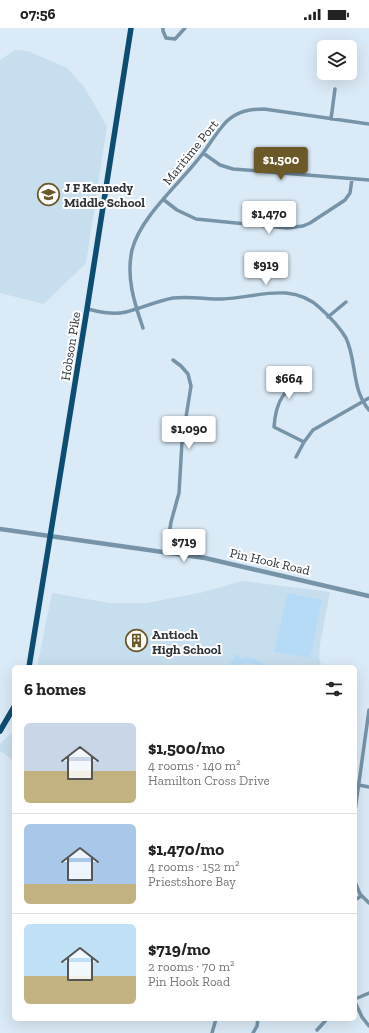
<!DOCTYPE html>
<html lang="en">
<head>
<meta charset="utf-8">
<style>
  body { margin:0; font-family:"Zilla Slab",serif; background:#f2f2f2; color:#222; height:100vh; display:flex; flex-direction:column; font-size:15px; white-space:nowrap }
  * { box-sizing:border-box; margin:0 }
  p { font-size:13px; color:#767676 }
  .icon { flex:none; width:22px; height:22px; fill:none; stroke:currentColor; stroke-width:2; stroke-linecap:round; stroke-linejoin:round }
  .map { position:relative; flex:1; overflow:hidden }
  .sheet { position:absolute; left:12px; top:637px; width:345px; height:356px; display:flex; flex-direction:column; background:#fff; border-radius:6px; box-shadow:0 4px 16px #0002 }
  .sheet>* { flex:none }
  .controls { position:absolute; left:317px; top:12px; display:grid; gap:8px }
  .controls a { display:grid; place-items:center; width:40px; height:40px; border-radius:6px; background:#fff; box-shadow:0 4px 16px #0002; font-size:20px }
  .price { position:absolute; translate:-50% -34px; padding:0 9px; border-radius:4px; background:#fff; color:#222; font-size:13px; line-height:26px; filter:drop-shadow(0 1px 2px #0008) }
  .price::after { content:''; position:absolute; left:50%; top:24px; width:12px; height:9px; margin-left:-6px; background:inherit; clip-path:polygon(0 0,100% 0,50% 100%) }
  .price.active { background:#6b5928; color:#fff }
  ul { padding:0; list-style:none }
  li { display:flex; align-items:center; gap:12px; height:100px; padding:0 12px }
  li+li { border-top:1px solid #e0e0e0 }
  li span { display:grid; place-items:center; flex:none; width:112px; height:80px; border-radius:6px; color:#555 }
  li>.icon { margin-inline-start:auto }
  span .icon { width:48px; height:48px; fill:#fffc; stroke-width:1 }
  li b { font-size:17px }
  h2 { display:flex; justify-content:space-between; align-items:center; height:48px; padding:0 12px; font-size:17px }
  .status { display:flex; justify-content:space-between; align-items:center; height:28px; padding:0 20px; background:#fff; direction:ltr }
  .status svg { height:11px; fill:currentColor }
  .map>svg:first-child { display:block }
</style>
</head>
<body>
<div class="status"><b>07:56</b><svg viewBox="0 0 49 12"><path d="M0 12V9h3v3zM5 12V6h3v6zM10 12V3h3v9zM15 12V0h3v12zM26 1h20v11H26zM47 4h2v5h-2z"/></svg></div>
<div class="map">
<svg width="369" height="1005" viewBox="0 0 369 1005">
  <rect width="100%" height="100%" fill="#daeaf6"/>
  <!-- built -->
  <path fill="#c7deee" d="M15 22 28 23 67 40 84 59 107 98 86 235 44 276 0 265V32Z
    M242 553 330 564 320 616 319 630 322 639H37L52 565 110 575H147L204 564Z
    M14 703V735L9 729 0 723V716Z"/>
  <!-- green -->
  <path fill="#b6dbf6" d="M288 565 322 572 310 630 274 624Z
    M236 626 240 629 239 631C250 628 259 631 266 639 258 639 255 635 247 635 240 635 237 639 228 639Z"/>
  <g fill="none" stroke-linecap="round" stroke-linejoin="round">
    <!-- minor -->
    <path stroke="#7693a8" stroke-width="3.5" d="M163 0V3L166 10 175 11 185 0
      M331 91 335 61
      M203 125 220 137 233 141 369 152
      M164 172 177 182 196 191 287 200 303 198 310 195 339 176 345 172 350 165 352 151
      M87 281C100 284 113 287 126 284 142 280 157 273 173 270 189 268 205 271 222 271 256 270 291 253 320 280 329 288 340 300 346 310 357 333 351 361 369 382
      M328 289 346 274
      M143 300C134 274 126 249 132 222 141 187 182 154 203 125 211 114 218 102 227 93 238 83 250 81 264 81L369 96
      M304 414 274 399C276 371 284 362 307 349
      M296 429 304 414 313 402 369 370
      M166 524 171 494 179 465 182 414 191 358 188 346 181 338 173 332
      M359 757 369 759
      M355 783 369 682
      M355 854 360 866 369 875
      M355 872 361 868
      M355 971 369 965
      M355 974 362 989 369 998
      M317 1002 327 991
      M212 1005 216 991
      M253 1005 257 998 258 991"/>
    <!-- tertiary -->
    <path stroke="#7693a8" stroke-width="4.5" d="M0 501 205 530 369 568"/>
    <!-- primary -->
    <path stroke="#0d4d71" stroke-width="5.5" d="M29 639 87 281 131 0
      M0 703 14 679"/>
  </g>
  <!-- icons -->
  <defs>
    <symbol id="school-ring" viewBox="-11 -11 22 22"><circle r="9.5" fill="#fff" stroke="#6b5928" stroke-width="1.5"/><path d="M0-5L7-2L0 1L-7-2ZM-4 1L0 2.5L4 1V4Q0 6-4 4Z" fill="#6b5928"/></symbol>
    <symbol id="building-ring" viewBox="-11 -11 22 22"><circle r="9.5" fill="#fff" stroke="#6b5928" stroke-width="1.5"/><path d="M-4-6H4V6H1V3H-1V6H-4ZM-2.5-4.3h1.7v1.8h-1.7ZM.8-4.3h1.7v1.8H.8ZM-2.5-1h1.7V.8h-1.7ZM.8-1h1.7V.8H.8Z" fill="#6b5928"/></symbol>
  </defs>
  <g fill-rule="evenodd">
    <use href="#school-ring" x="36" y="154" width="25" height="25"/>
    <use href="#building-ring" x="124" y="600" width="25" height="25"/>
  </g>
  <g text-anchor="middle" stroke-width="4" stroke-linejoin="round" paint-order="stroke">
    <!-- street labels -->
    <g font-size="13" fill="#2d3338" stroke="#fff">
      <text transform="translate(190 124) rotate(-51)" y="5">Maritime Port</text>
      <text transform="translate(70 318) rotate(-81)" y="5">Hobson Pike</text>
      <text transform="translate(270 533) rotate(13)" y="5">Pin Hook Road</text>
    </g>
    <!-- poi labels -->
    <g font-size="13" font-weight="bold" fill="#2d3338" stroke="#fff" text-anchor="start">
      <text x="64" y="164">J F Kennedy<tspan x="64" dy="15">Middle School</tspan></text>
      <text x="152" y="611">Antioch<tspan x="152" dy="15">High School</tspan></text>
    </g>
  </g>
</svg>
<div class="controls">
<a><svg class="icon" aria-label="layers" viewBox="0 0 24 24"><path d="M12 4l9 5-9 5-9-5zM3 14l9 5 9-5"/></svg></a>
</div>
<b class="price active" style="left:281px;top:153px">$1,500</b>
<b class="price" style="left:269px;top:207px">$1,470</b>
<b class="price" style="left:266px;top:258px">$919</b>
<b class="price" style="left:289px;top:372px">$664</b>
<b class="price" style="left:189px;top:422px">$1,090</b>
<b class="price" style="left:184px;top:535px">$719</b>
<section class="sheet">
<h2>6 homes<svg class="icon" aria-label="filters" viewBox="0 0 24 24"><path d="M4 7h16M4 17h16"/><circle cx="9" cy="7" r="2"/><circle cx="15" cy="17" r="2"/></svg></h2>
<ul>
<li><span style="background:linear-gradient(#c9d6e8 60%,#c2b280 0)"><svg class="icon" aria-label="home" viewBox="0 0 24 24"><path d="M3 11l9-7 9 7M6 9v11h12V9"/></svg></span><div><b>$1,500/mo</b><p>4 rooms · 140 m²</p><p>Hamilton Cross Drive</p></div></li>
<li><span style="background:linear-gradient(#a9c7e8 75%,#c2b280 0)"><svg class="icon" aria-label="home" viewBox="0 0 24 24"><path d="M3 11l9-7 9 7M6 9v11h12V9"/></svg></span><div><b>$1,470/mo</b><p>4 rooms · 152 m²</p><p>Priestshore Bay</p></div></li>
<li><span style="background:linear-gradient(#bfe0f5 65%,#c2b280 0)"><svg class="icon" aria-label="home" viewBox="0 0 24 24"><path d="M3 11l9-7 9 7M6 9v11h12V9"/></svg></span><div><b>$719/mo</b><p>2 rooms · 70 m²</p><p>Pin Hook Road</p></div></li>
</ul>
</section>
</div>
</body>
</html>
